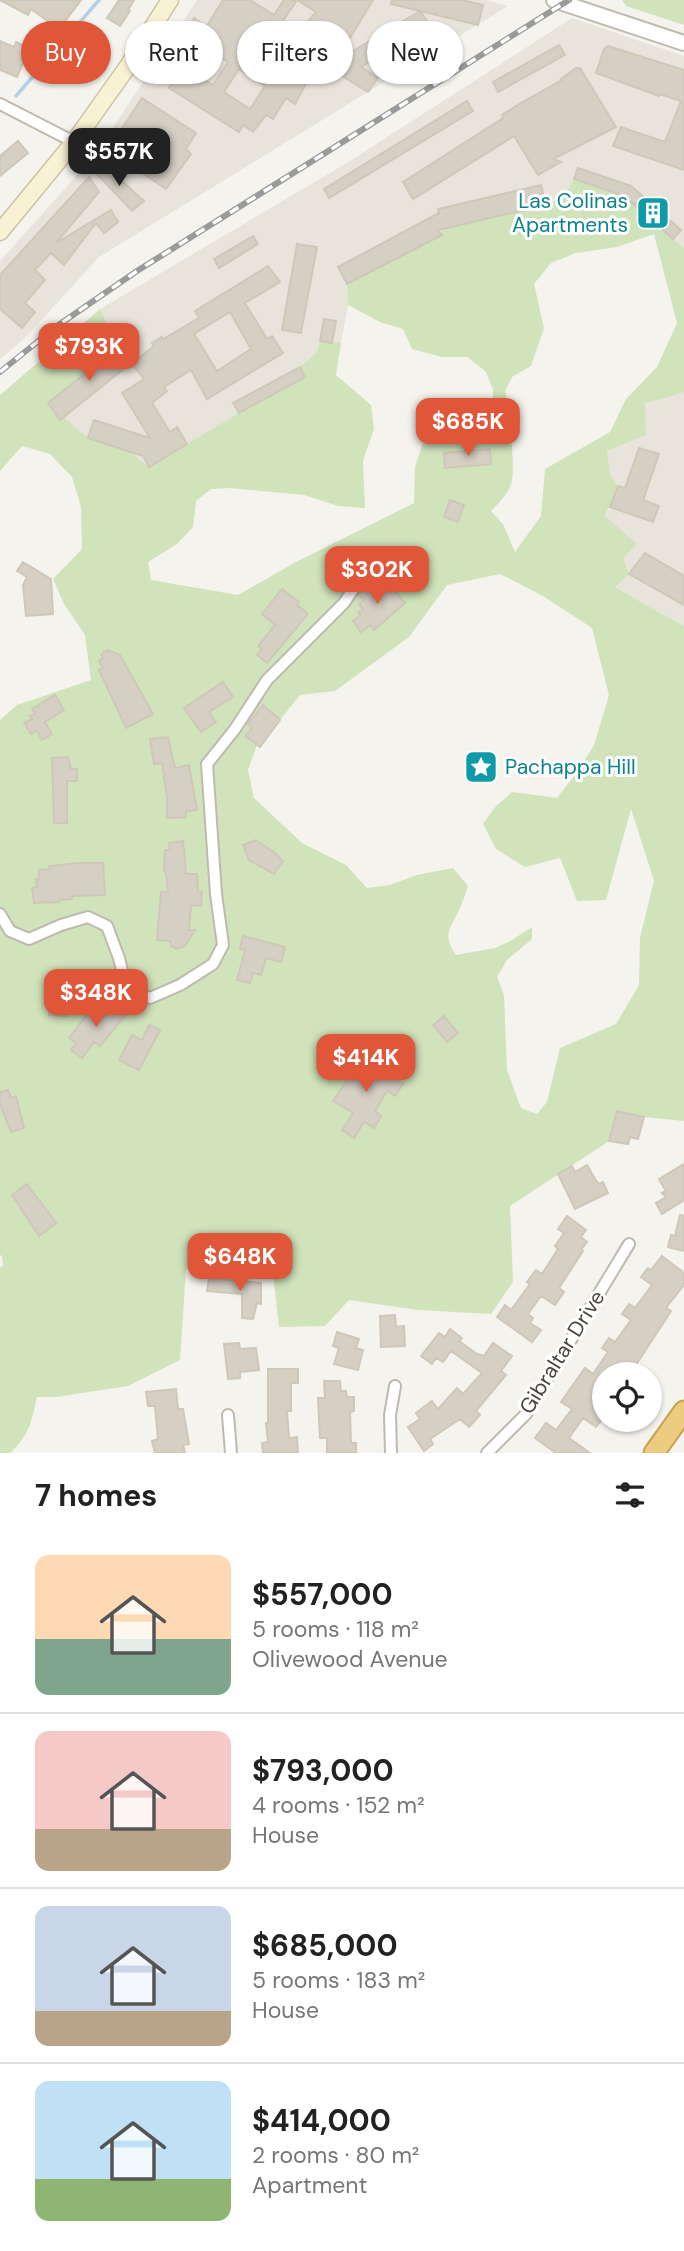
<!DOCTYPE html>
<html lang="en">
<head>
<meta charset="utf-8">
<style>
  body { margin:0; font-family:"DM Sans",sans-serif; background:#f2f2f2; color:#222; height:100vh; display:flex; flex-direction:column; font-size:26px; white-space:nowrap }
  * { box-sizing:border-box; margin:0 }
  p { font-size:23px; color:#767676 }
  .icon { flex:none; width:38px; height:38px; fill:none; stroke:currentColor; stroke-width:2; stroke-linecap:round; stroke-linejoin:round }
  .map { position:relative; height:1453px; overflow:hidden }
  .sheet { display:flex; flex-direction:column; background:#fff; flex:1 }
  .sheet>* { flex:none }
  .guide { position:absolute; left:21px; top:21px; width:642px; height:63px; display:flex; gap:14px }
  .buttons { position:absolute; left:592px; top:1362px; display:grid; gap:14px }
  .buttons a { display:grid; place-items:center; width:70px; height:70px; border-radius:50%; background:#fff; box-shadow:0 2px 5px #0004; font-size:35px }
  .price { position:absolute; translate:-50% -60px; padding:0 16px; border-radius:14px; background:#e05639; color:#fff; font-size:23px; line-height:46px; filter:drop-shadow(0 2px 4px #0008) }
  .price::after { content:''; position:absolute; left:50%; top:42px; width:21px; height:16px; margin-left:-10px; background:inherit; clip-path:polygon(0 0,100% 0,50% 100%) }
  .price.current { background:#222; color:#fff }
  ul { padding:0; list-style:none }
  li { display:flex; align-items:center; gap:21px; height:175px; padding:0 35px }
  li+li { border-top:2px solid #e0e0e0 }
  li span { display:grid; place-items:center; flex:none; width:196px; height:140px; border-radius:14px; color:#555 }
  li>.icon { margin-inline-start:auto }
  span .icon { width:84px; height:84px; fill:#fffc; stroke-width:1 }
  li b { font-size:30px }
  h2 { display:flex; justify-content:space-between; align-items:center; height:84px; padding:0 35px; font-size:30px }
  .tag { padding:0 24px; border-radius:32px; background:#fff; box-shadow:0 2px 5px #0004; font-size:24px; line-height:63px }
  .tag.current { background:#e05639; color:#fff }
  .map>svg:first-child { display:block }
</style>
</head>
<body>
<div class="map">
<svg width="684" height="1453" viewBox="0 0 684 1453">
  <rect width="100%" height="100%" fill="#f5f3ed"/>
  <!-- residential -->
  <path fill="#e8e4dc" d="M197 0H487L508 6 99 257 24 339 0 359V261L95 155Z
    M572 18 684 56V248L624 196 575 179 565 195 546 205 443 229 442 235 347 283 348 305 341 343H332L317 352 300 367 305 377 149 467 131 452 88 438 48 403 117 347 100 309 345 164Z
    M679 392H684V626L614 586 605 516 610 507 607 451 645 405Z"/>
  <!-- green -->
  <path fill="#d0e3bb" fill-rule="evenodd" d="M622 0H684V25L626 6Z
    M574 179 624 196 684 248V392L645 404 646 435 607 451 610 474 618 486 605 516 637 544 623 558 629 574 615 587 684 626V1121L644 1117 617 1111 609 1141 510 1206 513 1282 491 1314 418 1310 349 1300 325 1326 279 1327 273 1274 186 1269 180 1360 128 1386 56 1397H37C31 1423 30 1434 10 1453H0V1267L3 1266 2 1256 0 1255V720L17 705 91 680 85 635 64 604 53 579 82 549 81 507 72 477 50 454 22 446 0 471V395L100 309 118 347 48 403 88 438 131 452 149 467 239 413 305 377 300 367 317 352 320 341 341 343 336 375 371 405 374 429 363 461 365 508 338 506 304 495 229 488 211 489 196 501 193 527 177 544 148 562 151 580 238 595 296 562 414 503 415 467 429 425 493 408V390L486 372 467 357H442L412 349 403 329 380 322 348 305 347 284 441 235 443 229 546 205 565 195ZM654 234 677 323 657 367 626 399 610 432 545 469 541 516 515 552 503 524 491 511C499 503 510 492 512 480 515 463 509 407 505 391L512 377 531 366 544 328 534 284 551 263 576 253 617 247ZM500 574 543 596 592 628 609 695 594 745 578 771 557 798 512 792 496 806 483 824 496 849 525 867 560 858 577 901 606 900 631 809 654 881 640 938 639 985 616 1024 560 1048 547 1102 537 1114 521 1108 507 1070 504 995 497 977 507 960 532 939V927L512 940 495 948 456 955C441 933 451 929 460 908 463 901 465 894 468 886L453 868 417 875 390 885 367 888 346 865 302 843 254 798 248 770 257 745 245 736 252 727 248 723 263 706 280 720 300 695 335 691 409 637 447 585Z"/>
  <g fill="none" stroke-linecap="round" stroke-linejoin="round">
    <!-- stream -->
    <path stroke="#b2d1e9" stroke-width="3.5" d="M16 96 99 0"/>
  </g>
  <!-- building -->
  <path fill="#d5cfc4" stroke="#cfc7b8" stroke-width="2" fill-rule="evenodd" d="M0 0H81L59 29 31 9 28 15Z
    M119 0H134L128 10 130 11 120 26 107 18Z
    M223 0H250L274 15 284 0H373L336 61 420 11 429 24 361 67 378 78 368 92 308 55 296 75 307 82 295 104 286 98 273 119 266 115 253 132 243 125 239 132 169 88 172 82 158 74 194 18 206 27ZM297 0 316 12 300 31 283 21ZM199 45 228 62 213 85 185 67ZM239 69 265 86 250 109 224 92Z
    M392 0H462L483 5 478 25 391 4Z
    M0 41 14 47 16 42 30 48 17 77 0 70Z
    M559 45 565 55 498 92 493 82Z
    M608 46 684 70V170L613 146 621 127 665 142 681 101 660 94 659 96 596 73 604 49Z
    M576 68H580L616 127 553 159 561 162 538 175 514 136 413 199 403 182 503 118 502 115 519 104 562 80 561 79Z
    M142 98 196 133 186 149 191 154 166 189 108 150Z
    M467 101 473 111 329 198 324 189Z
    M18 141 28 153 0 176V156Z
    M102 163 144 201 132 211 94 171Z
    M578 168 631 186 681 230 673 239 624 196 574 179Z
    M89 177 99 192 56 243 111 210 118 222 104 233 96 223 64 265 51 253 35 270 45 280 25 303 35 312 22 328 0 309V275Z
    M541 185 546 205 438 230 442 235 347 284 338 267 439 213 438 209Z
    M253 236 258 244 219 268 214 259Z
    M297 244 317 247 301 333 282 330Z
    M268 266 280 282 245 303 267 339 272 336 283 353 207 399 191 370 164 387 167 391 152 403 170 432 177 427 187 444 149 467 143 456 88 438 94 420 150 438 122 393 144 379 132 364 154 346 152 343 162 337 163 339 199 318 195 311ZM230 312 251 349 217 371 194 334Z
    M324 319 336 321 332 343 320 341Z
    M118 347 131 363 60 420 48 403Z
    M300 367 305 377 239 413 233 403Z
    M639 448 659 454 643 500 659 506 653 522 610 507 618 486 625 488Z
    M490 449 491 464 445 468 444 453Z
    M450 500 464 505 458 522 444 517Z
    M645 553 684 576V605L629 574Z
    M23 562 51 579 53 614 26 616 23 585 27 577 17 571Z
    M388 581 405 603 374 630 370 625 361 632 353 621 361 615 358 612 363 609 359 604 364 600 358 595 366 584 375 592Z
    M282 589 299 602 297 605 308 614 267 663 257 655 262 649 258 646 275 625 262 614Z
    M107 650 120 655 153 714 126 728 99 670 103 668 99 661 103 658 101 655Z
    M223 682 233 697 209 712 216 722 201 732 184 708Z
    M55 695 64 710 45 722 52 734 42 740 37 731 31 734 24 723 32 719 30 716 35 713 32 709Z
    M263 705 280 720 260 747 245 736 252 728 248 724Z
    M168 737 175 768 189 765 197 810 186 811V817L167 818V797L162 763 154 764 150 739Z
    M68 757 71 769H77V781H67V823H54L52 758Z
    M256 840 275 853 283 861 274 874 249 860 243 845Z
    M183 841 186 874H197L198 891 202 892 201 906 191 905 189 930H195L185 946 177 949 171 946 170 941 157 940 161 892H168L166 873 164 869 165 850H170L169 843Z
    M79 863H103L105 895 72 896V899L59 900V902L34 903 32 888 37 887 36 879H39V870L50 869 49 866Z
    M243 936 285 947 281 962 266 958 261 975 253 973 250 983 237 980 245 950 240 949Z
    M52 972 68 973 67 1016 49 1015Z
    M116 1002 129 1011 100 1046 94 1042 82 1058 71 1050 76 1043 69 1038 88 1013 99 1022Z
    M444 1016 458 1033 447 1042 433 1025Z
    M149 1025 160 1030 139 1070 119 1060 132 1035 142 1040Z
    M362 1057 369 1061 371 1057 388 1068 394 1073 391 1077 403 1084 395 1096 387 1091 375 1111 381 1116 374 1128 364 1122 354 1138 342 1130 353 1113 333 1101Z
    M8 1090 11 1098 16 1096 24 1128 11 1132 0 1104V1092Z
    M617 1111 644 1117 638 1139 630 1137 628 1144 609 1141Z
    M684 1164V1200L662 1214 656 1203 666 1197 662 1193 666 1191 659 1179Z
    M587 1165 595 1179 599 1184 603 1182 608 1193 575 1209 558 1174 572 1166 575 1172Z
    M27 1184 56 1223 39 1236 12 1195Z
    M680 1215 684 1216V1251L668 1247 671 1235 675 1236Z
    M567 1216 586 1230 581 1237 587 1242 581 1250 583 1251 559 1288 564 1292 555 1305 541 1296 528 1314 533 1318 530 1323 541 1330 532 1342 497 1317 505 1305 511 1310 530 1284 527 1282 536 1270 542 1274 558 1249 555 1246 564 1233 558 1229Z
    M662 1256 684 1273V1285L666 1308 671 1311 630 1374H604V1417L596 1427 583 1418 569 1438 590 1453H556L535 1438 546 1423 556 1430 572 1409 561 1402 585 1368 593 1374 608 1352 602 1348 609 1338 615 1342 631 1320 622 1314 629 1304 635 1308 652 1285 641 1277 648 1268 651 1270Z
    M209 1278 261 1283V1304L257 1303 253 1319 242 1318V1294L207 1291Z
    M395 1315 396 1327 404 1326 405 1346 381 1347 380 1316Z
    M450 1329 462 1338 459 1341 477 1354 484 1356 493 1343 512 1356 501 1371 506 1375 476 1411 480 1415 469 1427 460 1419 430 1439 433 1444 424 1451 408 1427 420 1419 416 1413 432 1401 438 1409 457 1388 463 1394 482 1373 451 1351 443 1362 436 1358 432 1364 421 1356 439 1333 445 1337Z
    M337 1332 359 1339 356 1348 363 1350 358 1370 334 1364 339 1348 333 1346Z
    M239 1343 240 1349 256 1348 259 1370 240 1372V1378L228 1379 224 1344Z
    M268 1369H298V1383H291V1411H287L289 1438 297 1437 298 1452 263 1453 262 1443 268 1442 266 1423H268Z
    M324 1381H340L341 1391H346L347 1397H354V1411L350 1412 351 1443H356V1453H327V1438H320L318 1398H325Z
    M176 1389 178 1409H183L189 1444 183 1445 185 1453H155L152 1441 158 1439 155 1406H148L146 1392Z"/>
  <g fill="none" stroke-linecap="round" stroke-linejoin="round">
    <defs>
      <path id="minor" d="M0 104 74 142
        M0 914 10 931 29 939 61 925 88 917 107 926 119 958 126 987 150 998 180 985 213 964 223 945 216 894 207 764 235 729 267 680 344 603 358 582 363 565
        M228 1415 231 1453
        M391 1453 390 1415 395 1386
        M487 1453 526 1414 629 1244"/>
      <path id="tertiary" d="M554 0 684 43"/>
      <path id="secondary" d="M0 232 74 142 126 69 170 0"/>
      <path id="motorway" d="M654 1453 684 1411"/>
    </defs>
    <!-- minor casing -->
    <use href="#minor" stroke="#bfbab0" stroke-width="14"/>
    <!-- tertiary casing -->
    <use href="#tertiary" stroke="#bfbab0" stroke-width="18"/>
    <!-- secondary casing -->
    <use href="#secondary" stroke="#cec4a3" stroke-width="19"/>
    <!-- motorway casing -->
    <use href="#motorway" stroke="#cba150" stroke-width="23"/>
    <!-- minor -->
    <use href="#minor" stroke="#fff" stroke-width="10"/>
    <!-- tertiary -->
    <use href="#tertiary" stroke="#fff" stroke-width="14"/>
    <!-- secondary -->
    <use href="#secondary" stroke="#f9f1d3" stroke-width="16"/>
    <!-- motorway -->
    <use href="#motorway" stroke="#edcb80" stroke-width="19"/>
    <defs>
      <path id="rail" d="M0 372 57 326 137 271 569 0"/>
    </defs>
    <!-- rail casing -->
    <use href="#rail" stroke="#9a9a9a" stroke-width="6"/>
    <!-- rail -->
    <use href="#rail" stroke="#fff" stroke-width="3.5" stroke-dasharray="10" stroke-linecap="butt"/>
  </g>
  <!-- icons -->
  <defs>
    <symbol id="building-square" viewBox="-11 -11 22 22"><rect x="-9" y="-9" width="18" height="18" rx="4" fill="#0f9aa8" stroke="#fff"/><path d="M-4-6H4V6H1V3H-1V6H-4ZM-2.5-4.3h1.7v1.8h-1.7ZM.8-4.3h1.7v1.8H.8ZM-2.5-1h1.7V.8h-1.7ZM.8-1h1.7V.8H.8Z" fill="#fff"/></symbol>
    <symbol id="sight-square" viewBox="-11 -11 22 22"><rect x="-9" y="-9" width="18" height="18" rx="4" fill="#0f9aa8" stroke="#fff"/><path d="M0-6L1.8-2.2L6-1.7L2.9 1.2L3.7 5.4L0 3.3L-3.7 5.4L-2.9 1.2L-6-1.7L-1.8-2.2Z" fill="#fff"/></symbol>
  </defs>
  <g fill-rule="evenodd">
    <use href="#building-square" x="634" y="194" width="38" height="38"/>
    <use href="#sight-square" x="462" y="748" width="38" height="38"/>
  </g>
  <g text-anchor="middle" stroke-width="6" stroke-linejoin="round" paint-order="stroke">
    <!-- culture labels -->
    <g font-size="21" fill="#0d838f" stroke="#fff" text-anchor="end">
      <text x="628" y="208">Las Colinas<tspan x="628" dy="24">Apartments</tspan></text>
      <text x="505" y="774" text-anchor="start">Pachappa Hill</text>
    </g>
    <!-- street labels -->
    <g font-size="21" fill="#49443b" stroke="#fff">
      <text transform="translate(562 1352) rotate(-58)" y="7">Gibraltar Drive</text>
    </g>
  </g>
</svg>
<div class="buttons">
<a><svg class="icon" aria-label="locate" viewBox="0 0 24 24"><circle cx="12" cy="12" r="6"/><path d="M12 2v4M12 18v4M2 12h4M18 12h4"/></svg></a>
</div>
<b class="price current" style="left:119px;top:188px">$557K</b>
<b class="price" style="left:89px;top:383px">$793K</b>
<b class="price" style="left:468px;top:458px">$685K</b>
<b class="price" style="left:377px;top:606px">$302K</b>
<b class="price" style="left:96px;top:1029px">$348K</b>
<b class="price" style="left:366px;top:1094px">$414K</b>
<b class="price" style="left:240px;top:1293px">$648K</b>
<div class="guide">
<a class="tag current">Buy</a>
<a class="tag">Rent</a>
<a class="tag">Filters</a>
<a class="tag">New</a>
</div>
</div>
<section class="sheet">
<h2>7 homes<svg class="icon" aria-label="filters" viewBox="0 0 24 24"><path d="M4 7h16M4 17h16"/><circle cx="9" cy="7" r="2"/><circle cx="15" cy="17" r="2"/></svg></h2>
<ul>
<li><span style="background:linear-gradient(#ffd9b3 60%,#7fa58c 0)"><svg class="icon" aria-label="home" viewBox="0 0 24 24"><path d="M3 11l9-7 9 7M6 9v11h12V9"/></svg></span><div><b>$557,000</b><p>5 rooms · 118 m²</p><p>Olivewood Avenue</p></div></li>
<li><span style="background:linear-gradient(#f6c9c9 70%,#b9a48a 0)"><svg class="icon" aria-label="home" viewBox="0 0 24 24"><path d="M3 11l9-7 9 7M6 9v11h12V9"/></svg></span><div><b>$793,000</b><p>4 rooms · 152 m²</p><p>House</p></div></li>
<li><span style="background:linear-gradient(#c9d6e8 75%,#b9a48a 0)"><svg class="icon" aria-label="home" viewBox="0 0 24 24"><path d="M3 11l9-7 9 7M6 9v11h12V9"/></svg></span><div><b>$685,000</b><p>5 rooms · 183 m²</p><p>House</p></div></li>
<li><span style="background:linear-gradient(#bfe0f5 70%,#8fb573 0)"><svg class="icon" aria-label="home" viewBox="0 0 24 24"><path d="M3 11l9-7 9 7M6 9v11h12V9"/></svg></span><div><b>$414,000</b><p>2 rooms · 80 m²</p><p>Apartment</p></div></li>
</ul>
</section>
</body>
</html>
